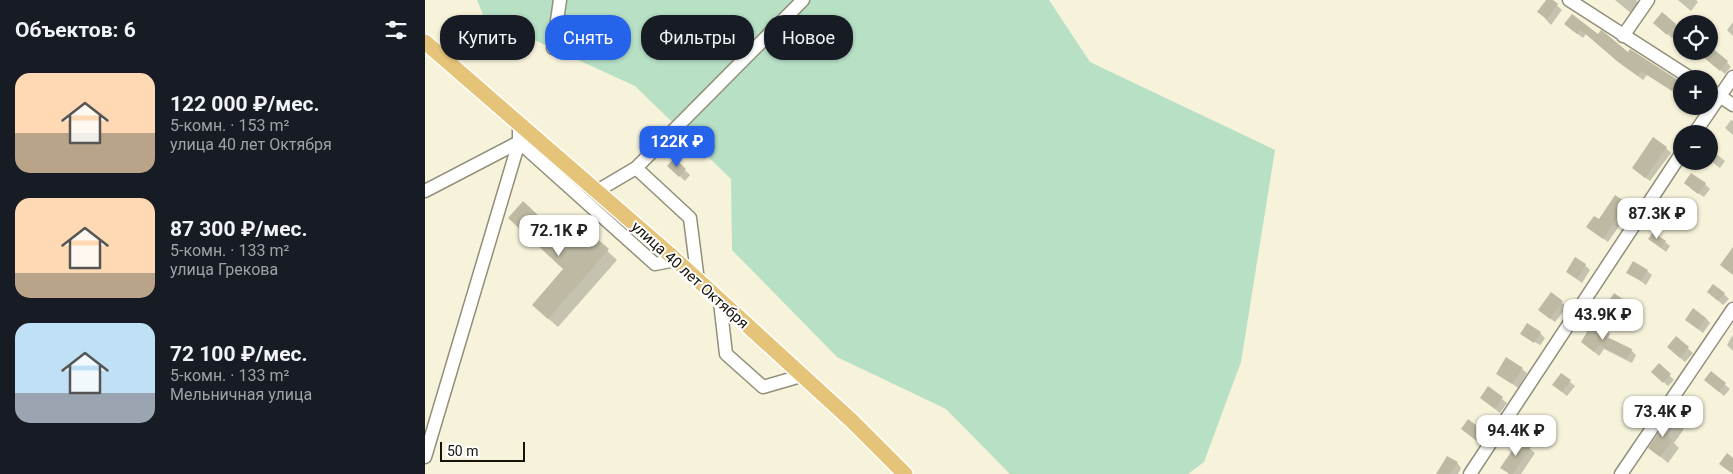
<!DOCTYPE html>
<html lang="ru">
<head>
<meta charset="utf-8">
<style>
  body { margin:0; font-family:Roboto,sans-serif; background:#242831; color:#f1f3f6; height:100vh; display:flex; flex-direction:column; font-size:19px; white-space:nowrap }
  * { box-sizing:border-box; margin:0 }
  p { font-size:16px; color:#9ea1a6 }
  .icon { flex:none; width:28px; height:28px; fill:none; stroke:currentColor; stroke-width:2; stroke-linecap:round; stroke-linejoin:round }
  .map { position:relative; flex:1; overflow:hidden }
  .drawer { display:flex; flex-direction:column; background:#171b24; width:425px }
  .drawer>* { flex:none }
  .hud { position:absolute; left:15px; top:15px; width:475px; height:45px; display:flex; gap:10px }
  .fabs { position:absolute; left:1248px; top:15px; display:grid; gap:10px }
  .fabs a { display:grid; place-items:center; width:45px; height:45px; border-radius:50%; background:#171b24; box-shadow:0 1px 4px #0004; font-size:25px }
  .scale { position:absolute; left:15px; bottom:12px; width:85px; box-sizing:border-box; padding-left:5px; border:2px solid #15140c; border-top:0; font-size:14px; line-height:18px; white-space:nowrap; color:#15140c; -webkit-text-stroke:4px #fff; paint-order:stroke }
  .price { position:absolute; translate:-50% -42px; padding:0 11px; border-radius:10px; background:#fff; color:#222; font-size:16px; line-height:32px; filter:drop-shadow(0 1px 2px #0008) }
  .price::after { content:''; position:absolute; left:50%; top:30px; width:15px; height:11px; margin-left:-8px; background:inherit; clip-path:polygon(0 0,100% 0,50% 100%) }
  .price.selected { background:#2563eb; color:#fff }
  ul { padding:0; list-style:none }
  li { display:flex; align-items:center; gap:15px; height:125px; padding:0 15px }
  li span { display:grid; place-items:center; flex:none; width:140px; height:100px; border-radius:15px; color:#555 }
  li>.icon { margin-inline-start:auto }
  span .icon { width:60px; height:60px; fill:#fffc; stroke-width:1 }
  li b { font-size:21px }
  h2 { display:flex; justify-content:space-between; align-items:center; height:60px; padding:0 15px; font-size:21px }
  .chip { padding:0 18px; border-radius:20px; background:#171b24; box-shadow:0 1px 4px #0004; font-size:18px; line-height:45px }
  .chip.selected { background:#2563eb; color:#fff }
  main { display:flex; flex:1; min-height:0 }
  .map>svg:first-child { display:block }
</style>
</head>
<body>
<main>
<section class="drawer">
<h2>Объектов: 6<svg class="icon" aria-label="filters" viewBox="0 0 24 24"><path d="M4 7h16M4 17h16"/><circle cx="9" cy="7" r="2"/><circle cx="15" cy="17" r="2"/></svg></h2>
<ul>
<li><span style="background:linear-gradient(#ffd9b3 60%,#b9a48a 0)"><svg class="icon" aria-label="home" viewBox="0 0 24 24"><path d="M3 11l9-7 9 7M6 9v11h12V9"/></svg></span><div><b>122 000 ₽/мес.</b><p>5-комн. · 153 m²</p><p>улица 40 лет Октября</p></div></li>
<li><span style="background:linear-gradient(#ffd9b3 75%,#b9a48a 0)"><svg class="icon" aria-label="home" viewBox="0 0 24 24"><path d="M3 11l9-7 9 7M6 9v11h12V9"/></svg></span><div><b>87 300 ₽/мес.</b><p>5-комн. · 133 m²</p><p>улица Грекова</p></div></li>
<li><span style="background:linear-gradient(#bfe0f5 70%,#9aa5b1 0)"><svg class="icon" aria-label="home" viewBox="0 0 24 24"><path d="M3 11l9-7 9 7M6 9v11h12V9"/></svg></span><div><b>72 100 ₽/мес.</b><p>5-комн. · 133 m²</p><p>Мельничная улица</p></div></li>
</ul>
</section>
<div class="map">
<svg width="1308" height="474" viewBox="0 0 1308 474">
  <rect width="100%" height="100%" fill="#f7f3db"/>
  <!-- green -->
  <path fill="#b7e0c5" d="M52 0H624L665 62 850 150 816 362 779 462 763 474H585L521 409 412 357 307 250 306 179 210 86 59 17Z"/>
  <!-- shadow -->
  <path fill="#0003" d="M1123 0H1126L1137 10 1126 25 1114 12Z
    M1190 0H1211L1215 4 1207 14Z
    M1253 0H1271L1273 2 1266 11Z
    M1237 14 1255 29 1247 38 1234 27Z
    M1147 16 1173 36 1203 54 1205 51 1256 84V97L1222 75 1218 80 1199 66 1161 34 1158 38 1146 29Z
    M1308 22V36L1302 30Z
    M1285 61 1302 62 1306 67 1300 74Z
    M1270 106H1282L1278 112Z
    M1306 120 1308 121V135L1300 128Z
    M1241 148 1246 153 1225 181 1213 172Z
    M1284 148 1300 161 1295 168 1284 160Z
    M249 160 265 175 260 181 248 170Z
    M1280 184 1285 189 1279 197 1265 188Z
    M1190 197 1206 209 1183 242 1168 231Z
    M1260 211 1264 216 1258 227 1241 214Z
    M161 231 192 260 133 327 118 314 139 269 146 248Z
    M1224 239 1240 242 1245 246 1241 252Z
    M1160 265 1165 270 1157 283 1142 272Z
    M1222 271 1227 275 1221 285 1203 272Z
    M1127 294 1142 307 1130 322 1119 314Z
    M1299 294 1304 299 1298 305 1288 296Z
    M1201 303 1206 307 1199 316 1188 308Z
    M1281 318 1285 323 1278 333 1266 324Z
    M1167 322 1181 330 1185 334 1183 338 1206 350 1211 355 1207 363 1179 349 1174 356 1162 346Z
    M1115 333 1120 338 1114 347 1115 345 1100 336Z
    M1307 336 1308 337V351L1302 345Z
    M1251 338 1268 353 1260 362 1248 352Z
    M1234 365 1249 380 1243 386 1228 372Z
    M1097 369 1102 373 1093 388 1073 373Z
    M1286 373 1305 389 1299 396 1280 380Z
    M1137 375 1150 386 1142 396 1133 389Z
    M1063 388 1082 403 1075 413 1056 398Z
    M1219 413 1224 417 1218 425 1205 415Z
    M1252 422 1259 429 1249 443 1254 448 1243 463 1225 448Z
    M1058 432 1063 436 1057 445 1042 433Z
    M1095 441 1110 453 1096 474H1084L1077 468Z
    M1032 463 1036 468 1033 474H1013Z"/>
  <!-- building -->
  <path fill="#bdb9a3" d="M1121 0H1128L1133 4 1122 19 1112 12Z
    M1237 12 1251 24 1242 35 1228 23Z
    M1147 14 1173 34 1176 30 1179 32 1203 52 1205 49 1256 82V96L1216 71 1213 76 1193 62 1156 30 1152 34 1139 24Z
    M1286 47 1303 61 1295 71 1278 57Z
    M1228 137 1242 147 1220 178 1207 168Z
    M249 158 261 169 254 177 242 166Z
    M1266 173 1281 183 1273 194 1259 183Z
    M1190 195 1202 203 1178 239 1161 227 1169 216 1174 219Z
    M98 201 146 246 161 229 184 249 123 319 107 305 138 269 83 218Z
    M1247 202 1261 210 1253 223 1239 214Z
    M1228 232 1241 241 1236 248 1223 239Z
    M1308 247V275L1295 265Z
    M1150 257 1161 264 1152 279 1141 272Z
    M1208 261 1223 270 1216 281 1201 273Z
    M1288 284 1300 293 1293 301 1282 292Z
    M1126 292 1138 301 1125 319 1113 310Z
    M1189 293 1202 302 1194 313 1182 304Z
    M1268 308 1281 318 1273 329 1260 320Z
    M1167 321 1181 328 1178 335 1207 349 1202 359 1174 345 1169 352 1156 342 1162 332 1161 331Z
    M1102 323 1116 332 1109 343 1095 334Z
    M1251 336 1264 347 1255 358 1242 347Z
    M1081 357 1098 368 1087 384 1071 374Z
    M1234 363 1246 374 1238 383 1226 372Z
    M1286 371 1301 383 1294 392 1279 380Z
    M1136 373 1146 380 1137 392 1127 385Z
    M1063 386 1078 397 1070 409 1055 398Z
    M1207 401 1220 412 1212 421 1199 411Z
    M1245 416 1253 421 1242 436 1248 440 1235 457 1223 448Z
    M1043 419 1059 431 1052 441 1036 429Z
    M1095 439 1106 447 1088 474H1085L1075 468Z
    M1302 453 1308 458V474L1294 464Z
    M1022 456 1033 462 1025 474H1011Z"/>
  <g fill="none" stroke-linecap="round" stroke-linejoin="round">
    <defs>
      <path id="minor" d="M1144 0 1267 79
        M1198 36 1223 0
        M128 48 135 0
        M1284 89 1308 105
        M1269 134 1308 77
        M211 168 378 0
        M0 191 94 142 230 264 251 260
        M172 191 211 168 265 218 273 281
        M295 302 301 354 338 387 376 376
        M0 457 94 142V124
        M1045 474 1256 154
        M1196 474 1308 309"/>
      <path id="major" d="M0 42 251 260 427 421 480 474"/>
    </defs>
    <!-- minor casing -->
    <use href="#minor" stroke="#928e79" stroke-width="15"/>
    <!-- major casing -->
    <use href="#major" stroke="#fff" stroke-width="18"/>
    <!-- minor -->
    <use href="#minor" stroke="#fff" stroke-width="12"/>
    <!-- major -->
    <use href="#major" stroke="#e5c47a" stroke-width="15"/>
  </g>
  <g text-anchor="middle" stroke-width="4" stroke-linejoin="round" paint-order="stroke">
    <!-- street labels -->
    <g font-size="15" fill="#15140c" stroke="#fff">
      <text transform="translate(265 275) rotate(42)" y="5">улица 40 лет Октября</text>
    </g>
  </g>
</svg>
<div class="fabs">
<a><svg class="icon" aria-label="locate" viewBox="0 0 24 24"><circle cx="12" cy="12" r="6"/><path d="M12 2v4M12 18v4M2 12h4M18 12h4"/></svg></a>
<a>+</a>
<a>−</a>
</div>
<div class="scale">50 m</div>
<b class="price selected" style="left:252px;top:168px">122K ₽</b>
<b class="price" style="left:1232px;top:240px">87.3K ₽</b>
<b class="price" style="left:134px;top:257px">72.1K ₽</b>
<b class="price" style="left:1178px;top:341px">43.9K ₽</b>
<b class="price" style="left:1238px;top:438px">73.4K ₽</b>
<b class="price" style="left:1091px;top:457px">94.4K ₽</b>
<div class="hud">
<a class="chip">Купить</a>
<a class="chip selected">Снять</a>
<a class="chip">Фильтры</a>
<a class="chip">Новое</a>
</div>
</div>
</main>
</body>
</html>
